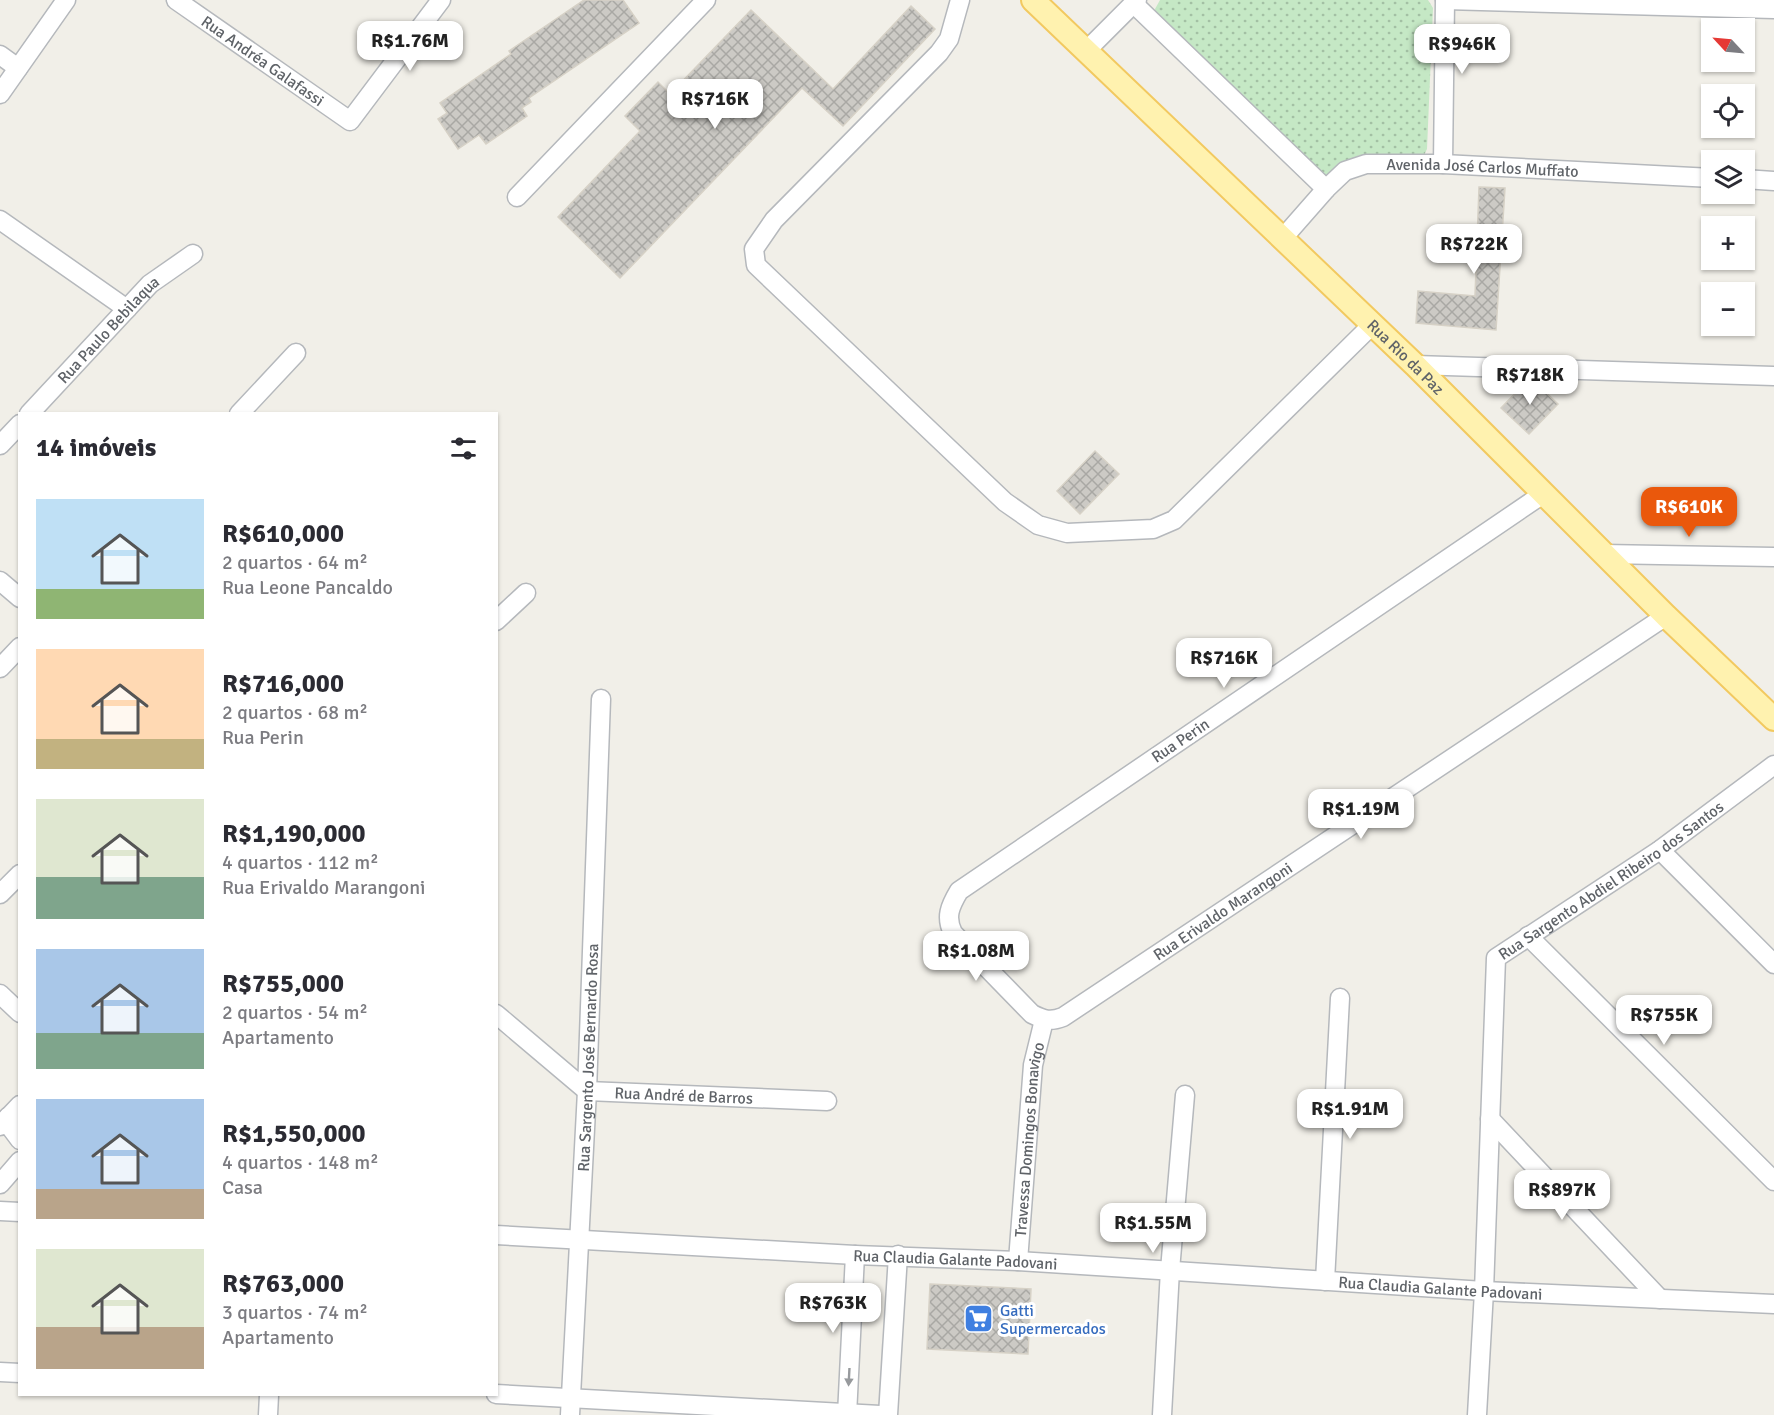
<!DOCTYPE html>
<html lang="pt">
<head>
<meta charset="utf-8">
<style>
  body { margin:0; font-family:Signika,sans-serif; background:#f2f2f3; color:#2b2b33; height:100vh; display:flex; flex-direction:column; font-size:22px; white-space:nowrap }
  * { box-sizing:border-box; margin:0 }
  p { font-size:20px; color:#7c7c81 }
  .icon { flex:none; width:33px; height:33px; fill:none; stroke:currentColor; stroke-width:2; stroke-linecap:round; stroke-linejoin:round }
  .map { position:relative; flex:1; overflow:hidden }
  .panel { position:absolute; left:18px; top:412px; width:480px; height:984px; display:flex; flex-direction:column; background:#fff; border-radius:0px; box-shadow:0 2px 4px #0004 }
  .panel>* { flex:none }
  .needle { width:39px; rotate:296deg }
  .tools { position:absolute; left:1701px; top:18px; display:grid; gap:12px }
  .tools a { display:grid; place-items:center; width:54px; height:54px; border-radius:0px; background:#fff; box-shadow:0 2px 4px #0004; font-size:30px }
  .price { position:absolute; translate:-50% -51px; padding:0 14px; border-radius:12px; background:#fff; color:#222; font-size:20px; line-height:39px; filter:drop-shadow(0 2px 3px #0008) }
  .price::after { content:''; position:absolute; left:50%; top:36px; width:18px; height:14px; margin-left:-9px; background:inherit; clip-path:polygon(0 0,100% 0,50% 100%) }
  .price.on { background:#ea580c; color:#fff }
  ul { padding:0; list-style:none }
  li { display:flex; align-items:center; gap:18px; height:150px; padding:0 18px }
  li span { display:grid; place-items:center; flex:none; width:168px; height:120px; border-radius:0px; color:#555 }
  li>.icon { margin-inline-start:auto }
  span .icon { width:72px; height:72px; fill:#fffc; stroke-width:1 }
  li b { font-size:26px }
  h2 { display:flex; justify-content:space-between; align-items:center; height:72px; padding:0 18px; font-size:26px }
  .map>svg:first-child { display:block }
</style>
</head>
<body>
<div class="map">
<svg width="1774" height="1415" viewBox="0 0 1774 1415">
  <defs>
    <pattern id="grass-dots" width="8" height="8" patternUnits="userSpaceOnUse" patternTransform="scale(1.5)"><rect width="8" height="8" fill="#c5e8c5"/><path d="M2 2h.1M6 6h.1" fill="none" stroke="#a3c0a4" stroke-width="1.8" stroke-linecap="round"/></pattern>
    <pattern id="building-cross-hatch" width="8" height="8" patternUnits="userSpaceOnUse" patternTransform="scale(1.5)"><rect width="8" height="8" fill="#cccac5"/><path d="M0 0l8 8M0 8l8-8" fill="none" stroke="#a9a8a4"/></pattern>
  </defs>
  <rect width="100%" height="100%" fill="#f1efe8"/>
  <!-- grass -->
  <path fill="url(#grass-dots)" d="M1160 0H1428L1433 8 1427 149 1424 155H1360L1350 160 1331 175H1324L1156 15 1155 9Z"/>
  <!-- building -->
  <path fill="url(#building-cross-hatch)" stroke="#d6d1c6" stroke-width="1.5" d="M584 0H623L639 23 529 98 531 102 522 108 527 116 486 144 479 135 458 149 438 119 447 113 440 103 511 54 509 51Z
    M911 6 935 29 843 126 802 88 620 278 558 217 640 131 625 116 658 82 670 94 751 10 833 89Z
    M1479 187 1505 188 1496 330 1416 323 1418 291 1475 296Z
    M1528 380H1533L1558 404 1529 434 1501 408Z
    M1095 451 1119 474 1080 514 1057 491Z
    M930 1284 1031 1289 1028 1354 927 1349Z"/>
  <g fill="none" stroke-linecap="round" stroke-linejoin="round">
    <defs>
      <g id="minor">
        <path id="s1" d="M176 0 350 121 441 0"/>
        <path d="M960 0 949 39 939 53 774 220 754 249 756 265 1005 502 1038 525 1067 533 1153 529 1174 520 1373 324"/>
        <path d="M1445 0 1774 9"/>
        <path d="M1134 4 1326 189"/>
        <path d="M1086 51 1137 0"/>
        <path d="M0 55 18 68"/>
        <path d="M0 94 66 0"/>
        <path d="M1443 164 1445 0"/>
        <path d="M1744 179 1774 181"/>
        <path d="M517 197 706 0"/>
        <path d="M0 220 127 309"/>
        <path id="s2" d="M1283 238 1326 189 1345 171 1366 164H1443L1712 178"/>
        <path d="M1415 365 1774 376"/>
        <path id="s3" d="M29 414 150 284 193 254"/>
        <path d="M239 414 296 353"/>
        <path d="M0 445 20 424"/>
        <path id="s4" d="M1543 494 959 891C950 906 945 917 953 933L1032 1014C1044 1020 1050 1022 1063 1017L1666 616"/>
        <path d="M1603 554 1774 557"/>
        <path d="M0 581 20 598"/>
        <path d="M496 621 526 593"/>
        <path d="M0 668 20 647"/>
        <path d="M1660 850 1774 964"/>
        <path d="M0 894 20 874"/>
        <path d="M1528 936 1774 1181"/>
        <path d="M0 994 20 1013"/>
        <path id="s5" d="M496 1014 587 1091 827 1101"/>
        <path d="M8 1117 11 1128 20 1140"/>
        <path d="M1490 1119 1660 1299"/>
        <path d="M0 1126 20 1105"/>
        <path d="M0 1184 20 1161"/>
        <path d="M0 1211 20 1212"/>
        <path id="s6" d="M496 1235 855 1255 1018 1261 1484 1291 1774 1304"/>
        <path id="s7" d="M1018 1261 1033 1065 1044 1020"/>
        <path d="M1325 1281 1340 998"/>
        <path d="M0 1372 20 1373"/>
        <path d="M496 1394 880 1415"/>
        <path d="M268 1415 269 1395"/>
        <path id="s8" d="M570 1415 587 1091 601 699"/>
        <path d="M847 1415 855 1255"/>
        <path d="M888 1415 898 1255"/>
        <path d="M1162 1415 1170 1270 1185 1095"/>
        <path id="s9" d="M1477 1415 1484 1291 1496 958 1660 850 1774 765"/>
      </g>
      <g id="major">
        <path id="s10" d="M1033 0 1415 365 1666 616 1774 719"/>
      </g>
    </defs>
    <!-- minor casing -->
    <use href="#minor" stroke="#b5b8bc" stroke-width="21"/>
    <!-- major casing -->
    <use href="#major" stroke="#f2c960" stroke-width="26"/>
    <!-- minor -->
    <use href="#minor" stroke="#fff" stroke-width="18"/>
    <!-- major -->
    <use href="#major" stroke="#fff2af" stroke-width="22"/>
  </g>
  <!-- one-way arrows -->
  <defs><path id="oneway-solid" d="M-6-.8H1V-3.2L6.5 0L1 3.2V.8H-6Z" transform="scale(1.5)"/></defs>
  <use fill="#979a9d" href="#oneway-solid" transform="translate(849 1377) rotate(93)"/>
  <!-- icons -->
  <defs>
    <symbol id="supermarket-square" viewBox="-11 -11 22 22"><rect x="-9" y="-9" width="18" height="18" rx="4" fill="#3f7fe0" stroke="#fff"/><path d="M-6-5.5h2.5l.6 2H6L4.5 2H-2.5L-4.4-4H-6ZM-1.5 3.2a1.3 1.3 0 1 0 .1 0ZM3 3.2a1.3 1.3 0 1 0 .1 0Z" fill="#fff"/></symbol>
  </defs>
  <g fill-rule="evenodd">
    <use href="#supermarket-square" x="962" y="1302" width="33" height="33"/>
  </g>
  <g text-anchor="middle" stroke-width="6" stroke-linejoin="round" paint-order="stroke">
    <!-- street labels -->
    <g font-size="16" fill="#5f6368" stroke="#fff">
      <text dy="6" stroke="none"><textPath href="#s1" startOffset="106">Rua Andréa Galafassi</textPath></text>
      <text dy="6" stroke="none"><textPath href="#s2" startOffset="230">Avenida José Carlos Muffato</textPath></text>
      <text dy="6" stroke="none"><textPath href="#s3" startOffset="116">Rua Paulo Bebilaqua</textPath></text>
      <text dy="6" stroke="none"><textPath href="#s10" startOffset="516">Rua Rio da Paz</textPath></text>
      <text transform="translate(1180 740) rotate(-34)" y="6">Rua Perin</text>
      <text dy="6" stroke="none"><textPath href="#s9" startOffset="596">Rua Sargento Abdiel Ribeiro dos Santos</textPath></text>
      <text dy="6" stroke="none"><textPath href="#s4" startOffset="1088">Rua Erivaldo Marangoni</textPath></text>
      <text dy="6" stroke="none"><textPath href="#s8" startOffset="358">Rua Sargento José Bernardo Rosa</textPath></text>
      <text dy="6" stroke="none"><textPath href="#s5" startOffset="216">Rua André de Barros</textPath></text>
      <text dy="6" stroke="none"><textPath href="#s7" startOffset="122">Travessa Domingos Bonavigo</textPath></text>
      <text dy="6" stroke="none"><textPath href="#s6" startOffset="460">Rua Claudia Galante Padovani</textPath></text>
      <text dy="6" stroke="none"><textPath href="#s6" startOffset="946">Rua Claudia Galante Padovani</textPath></text>
    </g>
    <!-- shop labels -->
    <g font-size="16" fill="#366cbe" stroke="#fff" text-anchor="start">
      <text x="1000" y="1316">Gatti<tspan x="1000" dy="18">Supermercados</tspan></text>
    </g>
  </g>
</svg>
<div class="tools">
<a><svg class="needle" viewBox="-14 -14 28 28"><path d="M0-13l5 13h-10z" fill="#e53935"/><path d="M0 13l5-13h-10z" fill="#7c7c81"/></svg></a>
<a><svg class="icon" aria-label="locate" viewBox="0 0 24 24"><circle cx="12" cy="12" r="6"/><path d="M12 2v4M12 18v4M2 12h4M18 12h4"/></svg></a>
<a><svg class="icon" aria-label="layers" viewBox="0 0 24 24"><path d="M12 4l9 5-9 5-9-5zM3 14l9 5 9-5"/></svg></a>
<a>+</a>
<a>−</a>
</div>
<b class="price" style="left:410px;top:72px">R$1.76M</b>
<b class="price" style="left:1462px;top:75px">R$946K</b>
<b class="price" style="left:715px;top:130px">R$716K</b>
<b class="price" style="left:1474px;top:275px">R$722K</b>
<b class="price" style="left:1530px;top:406px">R$718K</b>
<b class="price on" style="left:1689px;top:538px">R$610K</b>
<b class="price" style="left:1224px;top:689px">R$716K</b>
<b class="price" style="left:1361px;top:840px">R$1.19M</b>
<b class="price" style="left:976px;top:982px">R$1.08M</b>
<b class="price" style="left:1664px;top:1046px">R$755K</b>
<b class="price" style="left:1350px;top:1140px">R$1.91M</b>
<b class="price" style="left:1562px;top:1221px">R$897K</b>
<b class="price" style="left:1153px;top:1254px">R$1.55M</b>
<b class="price" style="left:833px;top:1334px">R$763K</b>
<section class="panel">
<h2>14 imóveis<svg class="icon" aria-label="filters" viewBox="0 0 24 24"><path d="M4 7h16M4 17h16"/><circle cx="9" cy="7" r="2"/><circle cx="15" cy="17" r="2"/></svg></h2>
<ul>
<li><span style="background:linear-gradient(#bfe0f5 75%,#8fb573 0)"><svg class="icon" aria-label="home" viewBox="0 0 24 24"><path d="M3 11l9-7 9 7M6 9v11h12V9"/></svg></span><div><b>R$610,000</b><p>2 quartos · 64 m²</p><p>Rua Leone Pancaldo</p></div></li>
<li><span style="background:linear-gradient(#ffd9b3 75%,#c2b280 0)"><svg class="icon" aria-label="home" viewBox="0 0 24 24"><path d="M3 11l9-7 9 7M6 9v11h12V9"/></svg></span><div><b>R$716,000</b><p>2 quartos · 68 m²</p><p>Rua Perin</p></div></li>
<li><span style="background:linear-gradient(#dfe7d0 65%,#7fa58c 0)"><svg class="icon" aria-label="home" viewBox="0 0 24 24"><path d="M3 11l9-7 9 7M6 9v11h12V9"/></svg></span><div><b>R$1,190,000</b><p>4 quartos · 112 m²</p><p>Rua Erivaldo Marangoni</p></div></li>
<li><span style="background:linear-gradient(#a9c7e8 70%,#7fa58c 0)"><svg class="icon" aria-label="home" viewBox="0 0 24 24"><path d="M3 11l9-7 9 7M6 9v11h12V9"/></svg></span><div><b>R$755,000</b><p>2 quartos · 54 m²</p><p>Apartamento</p></div></li>
<li><span style="background:linear-gradient(#a9c7e8 75%,#b9a48a 0)"><svg class="icon" aria-label="home" viewBox="0 0 24 24"><path d="M3 11l9-7 9 7M6 9v11h12V9"/></svg></span><div><b>R$1,550,000</b><p>4 quartos · 148 m²</p><p>Casa</p></div></li>
<li><span style="background:linear-gradient(#dfe7d0 65%,#b9a48a 0)"><svg class="icon" aria-label="home" viewBox="0 0 24 24"><path d="M3 11l9-7 9 7M6 9v11h12V9"/></svg></span><div><b>R$763,000</b><p>3 quartos · 74 m²</p><p>Apartamento</p></div></li>
</ul>
</section>
</div>
</body>
</html>
